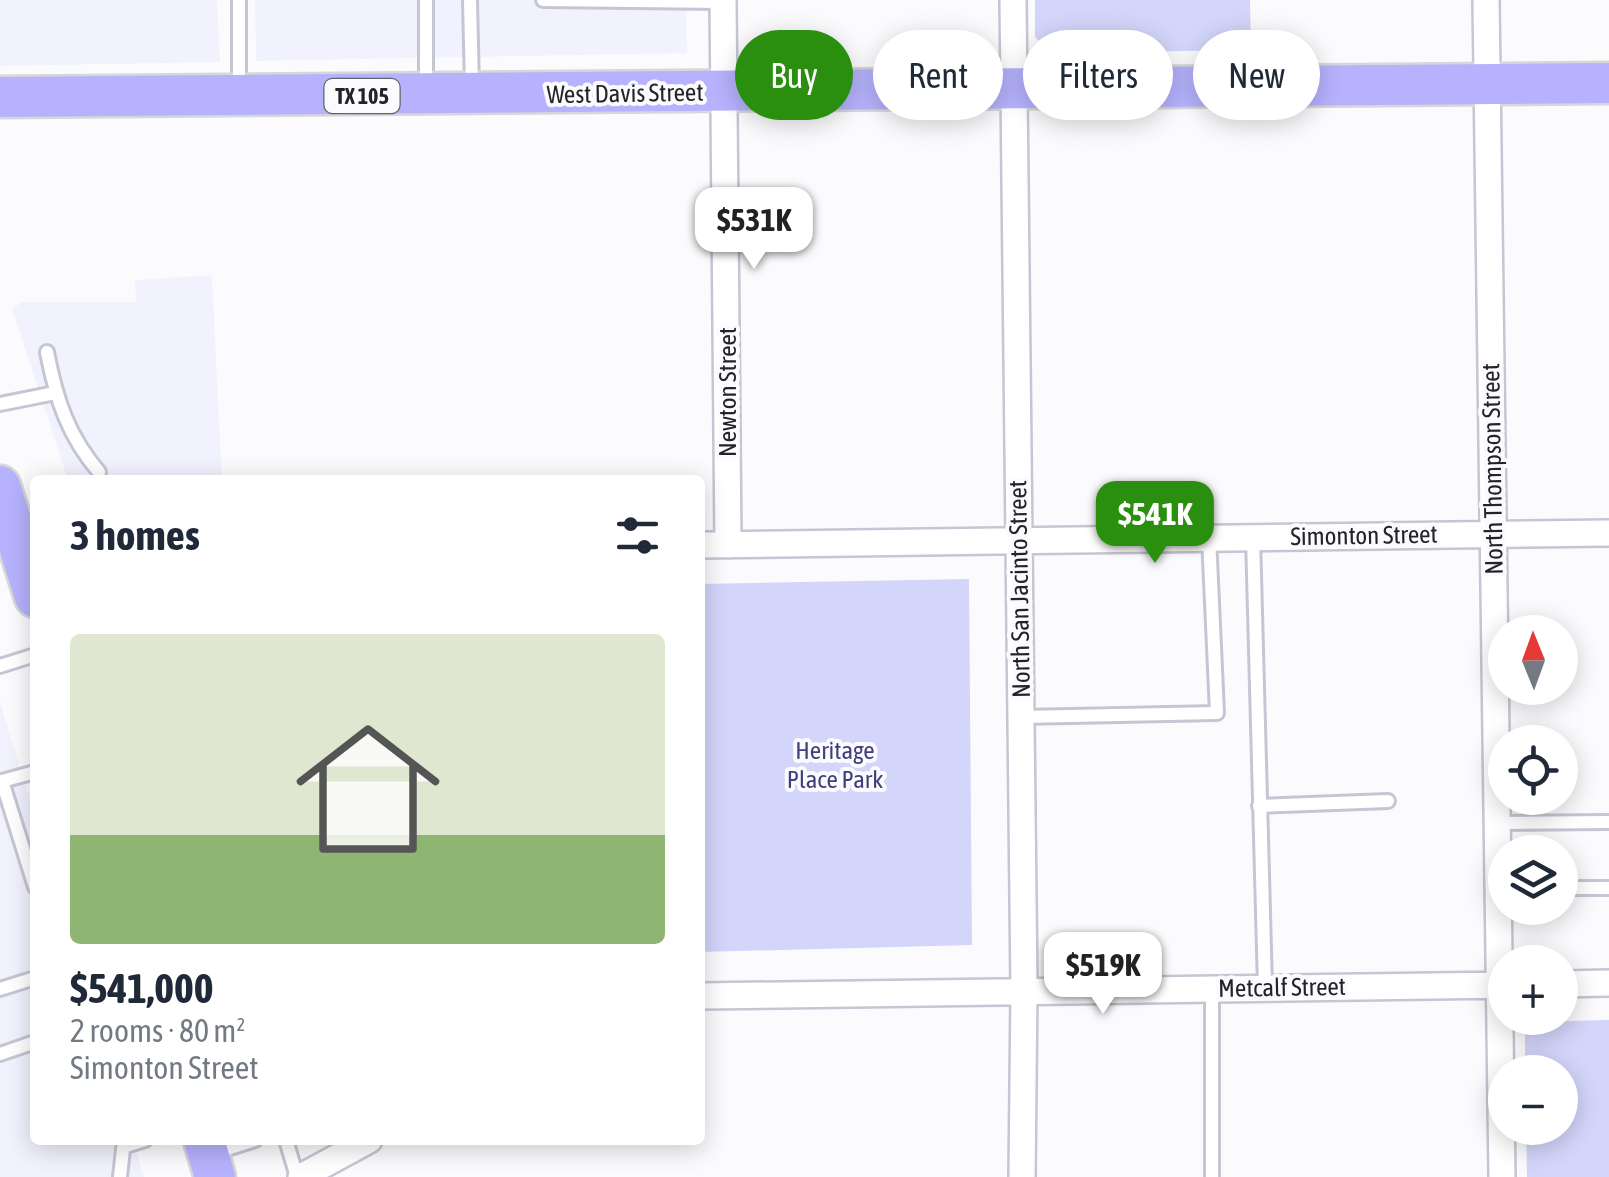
<!DOCTYPE html>
<html lang="en">
<head>
<meta charset="utf-8">
<style>
  body { margin:0; font-family:"Asap Condensed",sans-serif; background:#f6f6f7; color:#1f2937; height:100vh; display:flex; flex-direction:column; font-size:38px; white-space:nowrap }
  * { box-sizing:border-box; margin:0 }
  p { font-size:32px; color:#747a83 }
  .icon { flex:none; width:55px; height:55px; fill:none; stroke:currentColor; stroke-width:2; stroke-linecap:round; stroke-linejoin:round }
  .map { position:relative; flex:1; overflow:hidden }
  .sheet { position:absolute; left:30px; top:475px; width:675px; height:670px; display:flex; flex-direction:column; background:#fff; border-radius:10px; box-shadow:0 5px 25px #0003 }
  .sheet>* { flex:none }
  .hud { position:absolute; left:735px; top:30px; width:722px; height:90px; display:flex; gap:20px }
  .needle { width:65px; rotate:359deg }
  .tools { position:absolute; left:1488px; top:615px; display:grid; gap:20px }
  .tools a { display:grid; place-items:center; width:90px; height:90px; border-radius:50%; background:#fff; box-shadow:0 5px 25px #0003; font-size:50px }
  .price { position:absolute; translate:-50% -85px; padding:0 22px; border-radius:20px; background:#fff; color:#222; font-size:32px; line-height:65px; filter:drop-shadow(0 2px 5px #0008) }
  .price::after { content:''; position:absolute; left:50%; top:60px; width:30px; height:22px; margin-left:-15px; background:inherit; clip-path:polygon(0 0,100% 0,50% 100%) }
  .price.selected { background:#2a8f0e; color:#fff }
  ul { padding:0; list-style:none }
  li { display:grid; align-content:center; gap:20px; height:530px; padding:0 40px }
  li span { display:grid; place-items:center; height:310px; border-radius:10px; color:#555 }
  li>.icon { margin-inline-start:auto }
  span .icon { width:180px; height:180px; fill:#fffc; stroke-width:1 }
  li b { font-size:42px }
  h2 { display:flex; justify-content:space-between; align-items:center; height:120px; padding:0 40px; font-size:42px }
  .pill { padding:0 35px; border-radius:45px; background:#fff; box-shadow:0 5px 25px #0003; font-size:35px; line-height:90px }
  .pill.selected { background:#2a8f0e; color:#fff }
  .map>svg:first-child { display:block }
</style>
</head>
<body>
<div class="map">
<svg width="1609" height="1177" viewBox="0 0 1609 1177">
  <rect width="100%" height="100%" fill="#fbfbfe"/>
  <!-- built -->
  <path fill="#f2f2ff" d="M0 0H217L220 62 0 66Z
    M255 0H686L687 53 256 61Z
    M212 275 222 480H68L12 309 22 302H136L135 280Z
    M0 702 35 817V1140H133L144 1177H0Z"/>
  <!-- green -->
  <path fill="#d3d5fa" d="M1035 0H1250L1251 50 1051 53 1035 37Z
    M969 579 972 945 700 952V584Z
    M1609 1020V1177H1527L1526 1128H1560V1072H1525V1022Z"/>
  <g fill="none" stroke-linecap="round" stroke-linejoin="round">
    <defs>
      <path id="service" d="M239 0V89
        M470 0 472 88
        M543 0 723 2
        M426 87V0
        M47 352C56 399 68 436 99 472
        M0 404 55 393
        M1253 537 1265 987
        M0 666 35 655
        M1021 717 1217 713 1209 537
        M35 772 2 781 35 887
        M1259 806 1388 801
        M1498 823 1609 822
        M1560 888H1609
        M1212 988V1177
        M0 989 35 978
        M0 1054 35 1042
        M286 1140 297 1177
        M126 1146 145 1140
        M211 1154 255 1140
        M120 1177 124 1140"/>
      <path id="minor" d="M723 0 728 545
        M1013 0 1024 990 1022 1177
        M1486 0 1502 1177
        M700 545 1609 533
        M1560 984 1609 983
        M700 996 1505 985
        M301 1177 369 1140"/>
      <path id="primary" d="M0 97 1609 83
        M0 486 35 597
        M204 1140 215 1177"/>
    </defs>
    <!-- service casing -->
    <use href="#service" stroke="#c5c6d3" stroke-width="18"/>
    <!-- minor casing -->
    <use href="#minor" stroke="#c5c6d3" stroke-width="30"/>
    <!-- primary casing -->
    <use href="#primary" stroke="#d7d7d8" stroke-width="45"/>
    <!-- service -->
    <use href="#service" stroke="#fff" stroke-width="12"/>
    <!-- minor -->
    <use href="#minor" stroke="#fff" stroke-width="25"/>
    <!-- primary -->
    <use href="#primary" stroke="#b6b2fd" stroke-width="40"/>
  </g>
  <g text-anchor="middle" stroke-width="8" stroke-linejoin="round" paint-order="stroke">
    <!-- shield labels -->
    <rect fill="#fbfbfe" stroke="#646468" stroke-width="2.5" x="324.5" y="79" width="75" height="34" rx="8"/>
    <g font-size="22" font-weight="bold" fill="#232328">
      <text x="362" y="104">TX 105</text>
    </g>
    <!-- street labels -->
    <g font-size="25" fill="#232328" stroke="#fbfbfe">
      <text transform="translate(625 93) rotate(-1)" y="9">West Davis Street</text>
      <text transform="translate(727 392) rotate(-90)" y="9">Newton Street</text>
      <text transform="translate(1492 469) rotate(-91)" y="9">North Thompson Street</text>
      <text transform="translate(1364 535) rotate(-1)" y="9">Simonton Street</text>
      <text transform="translate(1019 589) rotate(-91)" y="9">North San Jacinto Street</text>
      <text transform="translate(1282 987) rotate(-1)" y="9">Metcalf Street</text>
    </g>
    <!-- park labels -->
    <g font-size="25" fill="#413e7b" stroke="#fbfbfe">
      <text x="835" y="759">Heritage<tspan x="835" dy="29">Place Park</tspan></text>
    </g>
  </g>
</svg>
<div class="tools">
<a><svg class="needle" viewBox="-14 -14 28 28"><path d="M0-13l5 13h-10z" fill="#e53935"/><path d="M0 13l5-13h-10z" fill="#747a83"/></svg></a>
<a><svg class="icon" aria-label="locate" viewBox="0 0 24 24"><circle cx="12" cy="12" r="6"/><path d="M12 2v4M12 18v4M2 12h4M18 12h4"/></svg></a>
<a><svg class="icon" aria-label="layers" viewBox="0 0 24 24"><path d="M12 4l9 5-9 5-9-5zM3 14l9 5 9-5"/></svg></a>
<a>+</a>
<a>−</a>
</div>
<b class="price" style="left:754px;top:272px">$531K</b>
<b class="price selected" style="left:1155px;top:566px">$541K</b>
<b class="price" style="left:1103px;top:1017px">$519K</b>
<div class="hud">
<a class="pill selected">Buy</a>
<a class="pill">Rent</a>
<a class="pill">Filters</a>
<a class="pill">New</a>
</div>
<section class="sheet">
<h2>3 homes<svg class="icon" aria-label="filters" viewBox="0 0 24 24"><path d="M4 7h16M4 17h16"/><circle cx="9" cy="7" r="2"/><circle cx="15" cy="17" r="2"/></svg></h2>
<ul>
<li><span style="background:linear-gradient(#dfe7d0 65%,#8fb573 0)"><svg class="icon" aria-label="home" viewBox="0 0 24 24"><path d="M3 11l9-7 9 7M6 9v11h12V9"/></svg></span><div><b>$541,000</b><p>2 rooms · 80 m²</p><p>Simonton Street</p></div></li>
</ul>
</section>
</div>
</body>
</html>
